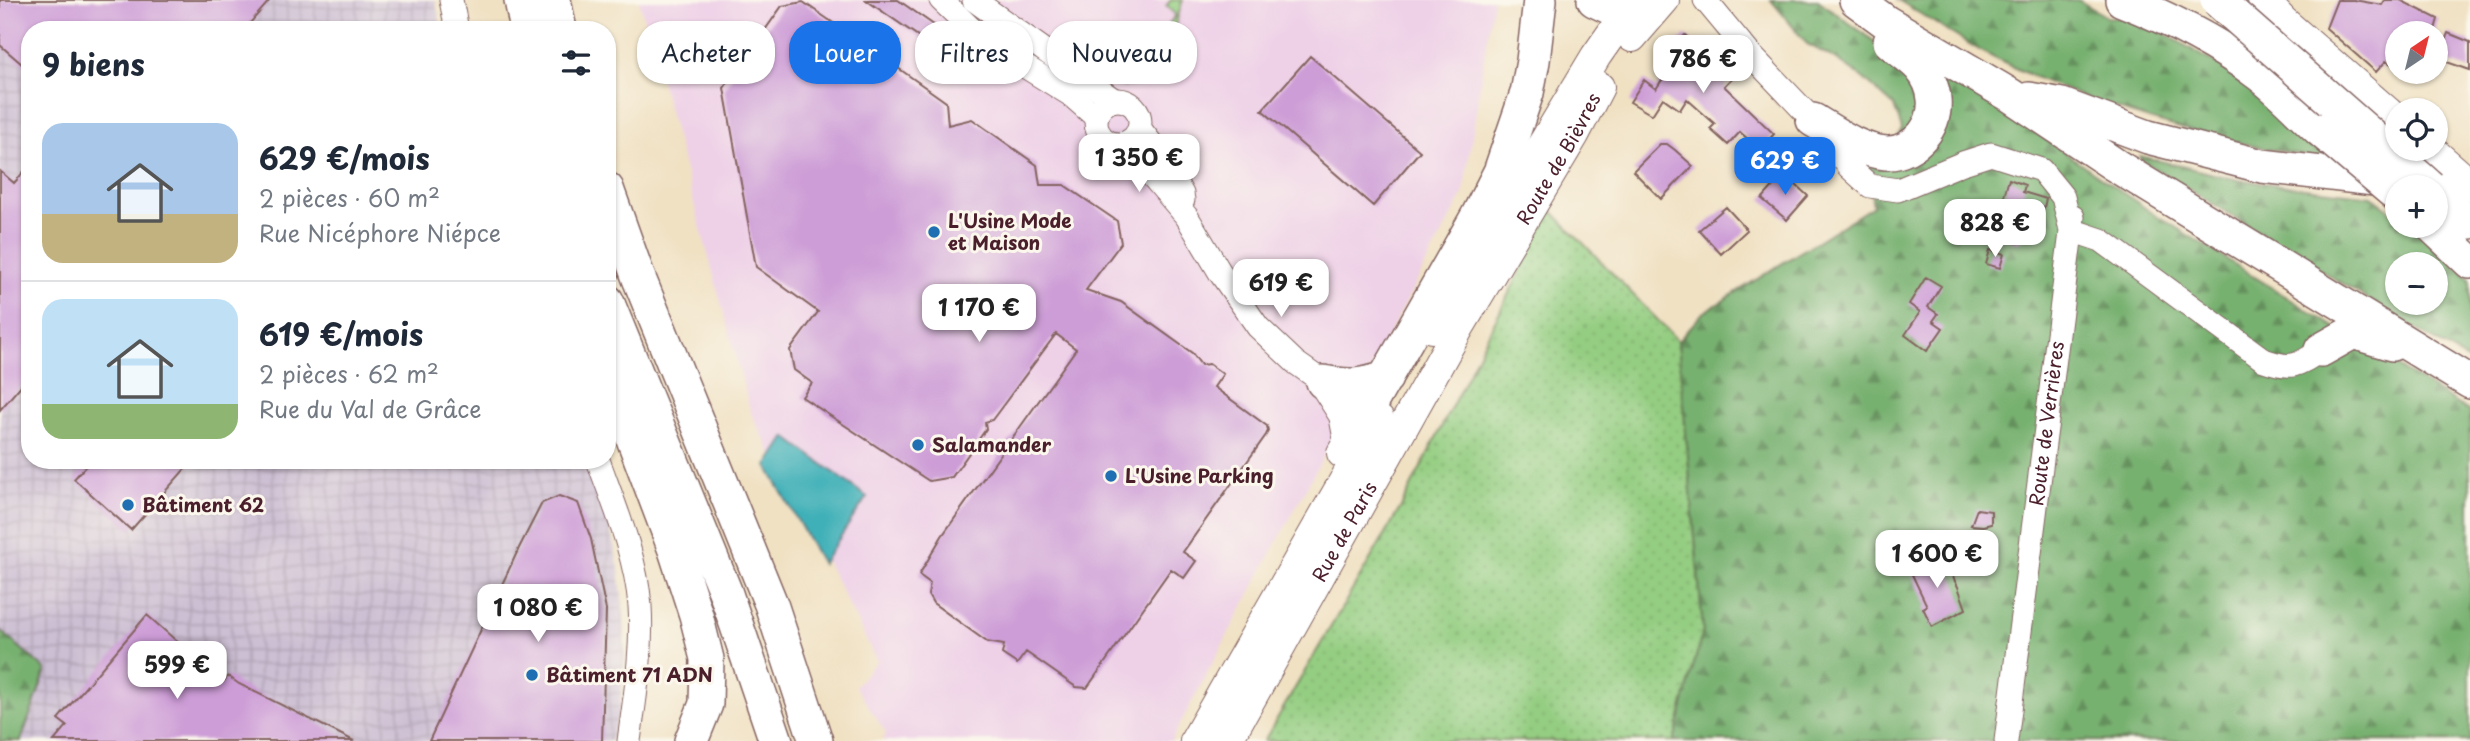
<!DOCTYPE html>
<html lang="fr">
<head>
<meta charset="utf-8">
<style>
  body { margin:0; font-family:"Playpen Sans",sans-serif; background:#f2f2f3; color:#1f2937; height:100vh; display:flex; flex-direction:column; font-size:26px; white-space:nowrap }
  * { box-sizing:border-box; margin:0 }
  p { font-size:23px; color:#747a83 }
  .icon { flex:none; width:38px; height:38px; fill:none; stroke:currentColor; stroke-width:2; stroke-linecap:round; stroke-linejoin:round }
  .map { position:relative; flex:1; overflow:hidden }
  .side { position:absolute; left:21px; top:21px; width:595px; height:448px; display:flex; flex-direction:column; background:#fff; border-radius:28px; box-shadow:0 2px 5px #0004 }
  .side>* { flex:none }
  .hud { position:absolute; left:637px; top:21px; width:665px; height:63px; display:flex; gap:14px }
  .needle { width:46px; rotate:35deg }
  .tools { position:absolute; left:2385px; top:21px; display:grid; gap:14px }
  .tools a { display:grid; place-items:center; width:63px; height:63px; border-radius:50%; background:#fff; box-shadow:0 2px 5px #0004; font-size:35px }
  .price { position:absolute; translate:-50% -60px; padding:0 16px; border-radius:14px; background:#fff; color:#222; font-size:23px; line-height:46px; filter:drop-shadow(0 2px 4px #0008) }
  .price::after { content:''; position:absolute; left:50%; top:42px; width:21px; height:16px; margin-left:-10px; background:inherit; clip-path:polygon(0 0,100% 0,50% 100%) }
  .price.selected { background:#1a73e8; color:#fff }
  ul { padding:0; list-style:none }
  li { display:flex; align-items:center; gap:21px; height:175px; padding:0 21px }
  li+li { border-top:2px solid #e0e1e3 }
  li span { display:grid; place-items:center; flex:none; width:196px; height:140px; border-radius:21px; color:#555 }
  li>.icon { margin-inline-start:auto }
  span .icon { width:84px; height:84px; fill:#fffc; stroke-width:1 }
  li b { font-size:30px }
  h2 { display:flex; justify-content:space-between; align-items:center; height:84px; padding:0 21px; font-size:30px }
  .tag { padding:0 24px; border-radius:28px; background:#fff; box-shadow:0 2px 5px #0004; font-size:24px; line-height:63px }
  .tag.selected { background:#1a73e8; color:#fff }
  .map>svg:first-child { display:block }
</style>
</head>
<body>
<div class="map">
<svg width="2470" height="741" viewBox="0 0 2470 741">
  <defs>
    <pattern id="industrial-grid" width="8" height="8" patternUnits="userSpaceOnUse" patternTransform="scale(1.75)"><rect width="8" height="8" fill="#ccbed3"/><path d="M0 4h8M4 0v8" fill="none" stroke="#b1a3b5"/></pattern>
    <pattern id="grass-dots" width="8" height="8" patternUnits="userSpaceOnUse" patternTransform="scale(1.75)"><rect width="8" height="8" fill="#94ce82"/><path d="M2 2h.1M6 6h.1" fill="none" stroke="#81b070" stroke-width="1.8" stroke-linecap="round"/></pattern>
    <pattern id="forest-firs" width="22" height="20" patternUnits="userSpaceOnUse" patternTransform="scale(1.75)"><rect width="22" height="20" fill="#77b170"/><path d="M5 1l3.5 6h-7zM16 11l3.5 6h-7z" fill="#648f5c"/></pattern>
  </defs>
  <rect width="100%" height="100%" fill="#fbf7ec"/>
  <filter id="ink" filterUnits="userSpaceOnUse"><feTurbulence type="fractalNoise" baseFrequency=".0143" numOctaves="2"/><feDisplacementMap in="SourceGraphic" scale="14" xChannelSelector="R" yChannelSelector="G"/><feConvolveMatrix kernelMatrix="1 2 1 2 8 2 1 2 1" color-interpolation-filters="sRGB"/></filter>
  <filter id="wash" filterUnits="userSpaceOnUse"><feTurbulence type="fractalNoise" baseFrequency=".00686" numOctaves="4" result="noise"/><feDisplacementMap in="SourceGraphic" scale="28" xChannelSelector="R" yChannelSelector="G"/><feGaussianBlur stdDeviation="1.57" result="paint"/><feColorMatrix in="noise" values="0 0 0 0 0 0 0 0 0 0 0 0 0 0 0 0 0 1.4 0 .05"/><feComposite in="paint" operator="in"/></filter>
  <g filter="url(#wash)">
    <rect width="100%" height="100%" fill="#f0e1c3"/>
    <!-- built -->
    <path fill="#eed0e7" d="M639 0H1493L1463 195 1171 741H883L886 733 855 686 877 661 751 413Z"/>
    <!-- industrial -->
    <path fill="url(#industrial-grid)" d="M0 0H435L442 30H30V460H585L610 528 619 569 624 616 625 654 620 708 611 741H21L46 670 0 630Z"/>
    <!-- grass -->
    <path fill="url(#grass-dots)" stroke="#6f7656" stroke-width="2" d="M1171 0H1183C1172 33 1161 99 1112 84 1094 78 1069 56 1052 45L1058 38C1070 46 1084 60 1099 65 1134 77 1157 38 1176 15L1166 6Z
      M1551 210 1678 341 1703 630 1674 741H1264L1401 507Z"/>
    <!-- forest -->
    <path fill="url(#forest-firs)" stroke="#60684e" stroke-width="2" fill-rule="evenodd" d="M1771 0H1818L1909 67 1919 80 1921 120 1897 139 1902 129 1894 106 1863 78 1834 58 1807 44Z
      M1898 0H2078L2107 17 2140 19 2244 80 2332 160C2219 143 2108 113 2004 63 1968 46 1933 21 1898 0Z
      M1937 74 1969 86 2148 210 2470 412V741H1674L1703 630 1678 341 1702 314 1873 206 1869 180 1837 142 1920 152Z
      M2140 156 2238 180 2372 196 2397 216 2398 226H2410L2453 262 2470 279V362L2140 159ZM2398 264H2436V303H2398Z
      M0 630 46 670 21 741H0Z"/>
    <!-- water -->
    <path fill="#3fb0b8" stroke="#446872" stroke-width="2" d="M786 437 867 497 822 564 767 466Z"/>
    <g id="blocks">
      <!-- building -->
      <path fill="#cd9dd7" d="M0 0H270L244 30H30V71L0 45Z
        M866 0H898L941 30 931 45Z
        M2337 0H2354L2382 5 2385 0H2400L2438 19 2434 33H2398V68L2386 61 2376 72 2326 28Z
        M803 2 858 40 862 64 884 58 946 102 948 125 972 119 1037 165 1040 185H1064L1117 221 1121 243 1086 290 1121 302 1192 353 1201 365 1209 364 1223 374 1214 387 1267 426 1268 431 1266 435 1183 552 1196 561 1184 578 1171 569 1087 688 1076 687 1026 652 1017 664 1002 654 1004 645 987 642 933 603 928 594 930 583 919 575 942 536 1076 349 1056 334 992 420 985 422 986 429 952 477 929 481 802 397 812 383 794 370 790 350 818 312 756 267 724 88 782 6Z
        M2448 33 2470 42V70L2438 59Z
        M1685 35 1732 78 1724 86 1774 134 1760 150 1740 132 1728 145 1710 129 1715 124 1687 99 1680 110 1663 98 1652 115 1630 102 1644 80 1656 89 1671 66 1663 59Z
        M1310 56 1420 151 1373 206 1262 110Z
        M1660 144H1667L1675 150 1693 166 1661 199 1633 171Z
        M30 165V375L0 410V171L14 183Z
        M1784 174 1808 196 1787 220 1762 199Z
        M2009 179 2025 185 2023 192 2046 199 2040 224 2031 222 2027 235 2017 243 2011 241 2005 228 2008 216 1999 213Z
        M1726 207 1747 230 1721 254 1699 230Z
        M1990 250 2004 254 2000 268 1986 264Z
        M1926 277 1941 286 1928 307 1938 314 1933 321 1943 328 1927 351 1905 335 1920 312 1909 304Z
        M91 460H193L131 530 74 479Z
        M559 496 578 503 591 539 606 610 602 741H429L519 548 542 503Z
        M1977 509 1991 511V524L1983 526 1971 525Z
        M1942 556 1958 587 1966 609 1932 627 1923 608 1927 606 1907 564 1920 557 1924 565Z
        M147 615 223 682 228 676 239 684 354 741H54L67 726 58 719Z"/>
    </g>
  </g>
  <g filter="url(#ink)">
    <use href="#blocks" fill-opacity="0" stroke="#846360" stroke-width="2"/>
    <g fill="none" stroke-linecap="round" stroke-linejoin="round">
      <defs>
        <g id="minor">
          <path d="M451 0 457 30"/>
          <path d="M941 0 984 41 1071 95 1096 117"/>
          <path d="M974 0 1114 100"/>
          <path d="M1705 0 1749 53 1813 120 1849 167 1870 186 1898 190 1963 163 1991 154 2041 170 2063 197 2071 230 2101 240 2264 360C2292 370 2297 366 2321 350"/>
          <circle cx="1118" cy="122" r="22"/>
          <path d="M1140 129 1158 152 1182 194 1183 200"/>
          <path d="M1124 143 1187 217 1221 274 1258 327 1296 363 1323 382"/>
          <path d="M598 460C615 507 636 556 640 606 643 651 635 696 629 741"/>
          <path id="s1" d="M2006 741 2073 217"/>
        </g>
        <g id="major">
          <path d="M2263 0 2283 21 2398 121"/>
          <path d="M1632 37 1664 0"/>
          <path d="M2430 149 2470 184"/>
          <path d="M1432 328 1596 56 1617 26 1638 0"/>
          <path d="M1323 382 1344 415 1349 441 1342 453"/>
          <path d="M1195 741 1379 420"/>
          <path id="s2" d="M1227 741 1461 324 1574 135 1599 87"/>
        </g>
        <path id="highway" d="M521 0 527 30
          M554 0 560 30
          M1594 0 1611 8 1634 5
          M1856 0 1886 22 2010 95 2115 165 2470 382
          M2122 0C2170 19 2219 44 2260 75 2281 91 2300 112 2320 130
          M2029 99 2062 105 2148 137 2262 166 2435 186 2470 184
          M1813 120C1835 133 1859 151 1886 153 1900 154 1915 145 1923 135 1940 114 1937 86 1919 66 1910 57 1899 50 1890 42
          M607 189 638 276 771 604 816 741
          M2436 192 2470 222
          M2432 226 2470 262
          M607 301 725 591 776 741
          M2321 350 2353 332 2392 344
          M607 370 675 550 696 615 707 659 706 704 691 741
          M1323 382C1349 387 1361 386 1386 378
          M1349 441 1477 217 1500 172 1527 93 1533 61 1540 0"/>
      </defs>
      <!-- minor casing -->
      <use href="#minor" stroke="#846360" stroke-width="25"/>
      <!-- major casing -->
      <use href="#major" stroke="#846360" stroke-width="32"/>
      <!-- highway casing -->
      <use href="#highway" stroke="#846360" stroke-width="36"/>
      <!-- minor -->
      <use href="#minor" stroke="#fff" stroke-width="23"/>
      <!-- major -->
      <use href="#major" stroke="#fff" stroke-width="30"/>
      <!-- highway -->
      <use href="#highway" stroke="#fff" stroke-width="33"/>
      <defs>
        <path id="highway-bridge" d="M2217 0 2430 187
          M2320 130 2398 196"/>
      </defs>
      <!-- highway-bridge casing -->
      <use href="#highway-bridge" stroke="#846360" stroke-width="36" stroke-linecap="butt"/>
      <!-- highway-bridge -->
      <use href="#highway-bridge" stroke="#fff" stroke-width="33"/>
    </g>
  </g>
  <!-- markers -->
  <g fill="#1f6fb2" stroke="#fbf7ec" stroke-width="2.5">
    <circle cx="934" cy="232" r="7"/>
    <circle cx="918" cy="445" r="7"/>
    <circle cx="1111" cy="476" r="7"/>
    <circle cx="128" cy="505" r="7"/>
    <circle cx="532" cy="675" r="7"/>
  </g>
  <g text-anchor="middle" stroke-width="6" stroke-linejoin="round" paint-order="stroke">
    <!-- street labels -->
    <g font-size="19" fill="#4a1f2b" stroke="#fbf7ec">
      <text dy="7" stroke="none"><textPath href="#s2" startOffset="670">Route de Bièvres</textPath></text>
      <text dy="7" stroke="none"><textPath href="#s1" startOffset="320">Route de Verrières</textPath></text>
      <text dy="7" stroke="none"><textPath href="#s2" startOffset="240">Rue de Paris</textPath></text>
    </g>
    <!-- poi labels -->
    <g font-size="19" font-weight="bold" fill="#4a1f2b" stroke="#fbf7ec" text-anchor="start">
      <text x="948" y="228">L'Usine Mode<tspan x="948" dy="22">et Maison</tspan></text>
      <text x="932" y="452">Salamander</text>
      <text x="1125" y="483">L'Usine Parking</text>
      <text x="142" y="512">Bâtiment 62</text>
      <text x="546" y="682">Bâtiment 71 ADN</text>
    </g>
  </g>
</svg>
<div class="tools">
<a><svg class="needle" viewBox="-14 -14 28 28"><path d="M0-13l5 13h-10z" fill="#e53935"/><path d="M0 13l5-13h-10z" fill="#747a83"/></svg></a>
<a><svg class="icon" aria-label="locate" viewBox="0 0 24 24"><circle cx="12" cy="12" r="6"/><path d="M12 2v4M12 18v4M2 12h4M18 12h4"/></svg></a>
<a>+</a>
<a>−</a>
</div>
<b class="price" style="left:1703px;top:95px">786 €</b>
<b class="price" style="left:1139px;top:194px">1 350 €</b>
<b class="price selected" style="left:1785px;top:197px">629 €</b>
<b class="price" style="left:1995px;top:259px">828 €</b>
<b class="price" style="left:1281px;top:319px">619 €</b>
<b class="price" style="left:979px;top:344px">1 170 €</b>
<b class="price" style="left:1937px;top:590px">1 600 €</b>
<b class="price" style="left:538px;top:644px">1 080 €</b>
<b class="price" style="left:177px;top:701px">599 €</b>
<div class="hud">
<a class="tag">Acheter</a>
<a class="tag selected">Louer</a>
<a class="tag">Filtres</a>
<a class="tag">Nouveau</a>
</div>
<section class="side">
<h2>9 biens<svg class="icon" aria-label="filters" viewBox="0 0 24 24"><path d="M4 7h16M4 17h16"/><circle cx="9" cy="7" r="2"/><circle cx="15" cy="17" r="2"/></svg></h2>
<ul>
<li><span style="background:linear-gradient(#a9c7e8 65%,#c2b280 0)"><svg class="icon" aria-label="home" viewBox="0 0 24 24"><path d="M3 11l9-7 9 7M6 9v11h12V9"/></svg></span><div><b>629 €/mois</b><p>2 pièces · 60 m²</p><p>Rue Nicéphore Niépce</p></div></li>
<li><span style="background:linear-gradient(#bfe0f5 75%,#8fb573 0)"><svg class="icon" aria-label="home" viewBox="0 0 24 24"><path d="M3 11l9-7 9 7M6 9v11h12V9"/></svg></span><div><b>619 €/mois</b><p>2 pièces · 62 m²</p><p>Rue du Val de Grâce</p></div></li>
</ul>
</section>
</div>
</body>
</html>
